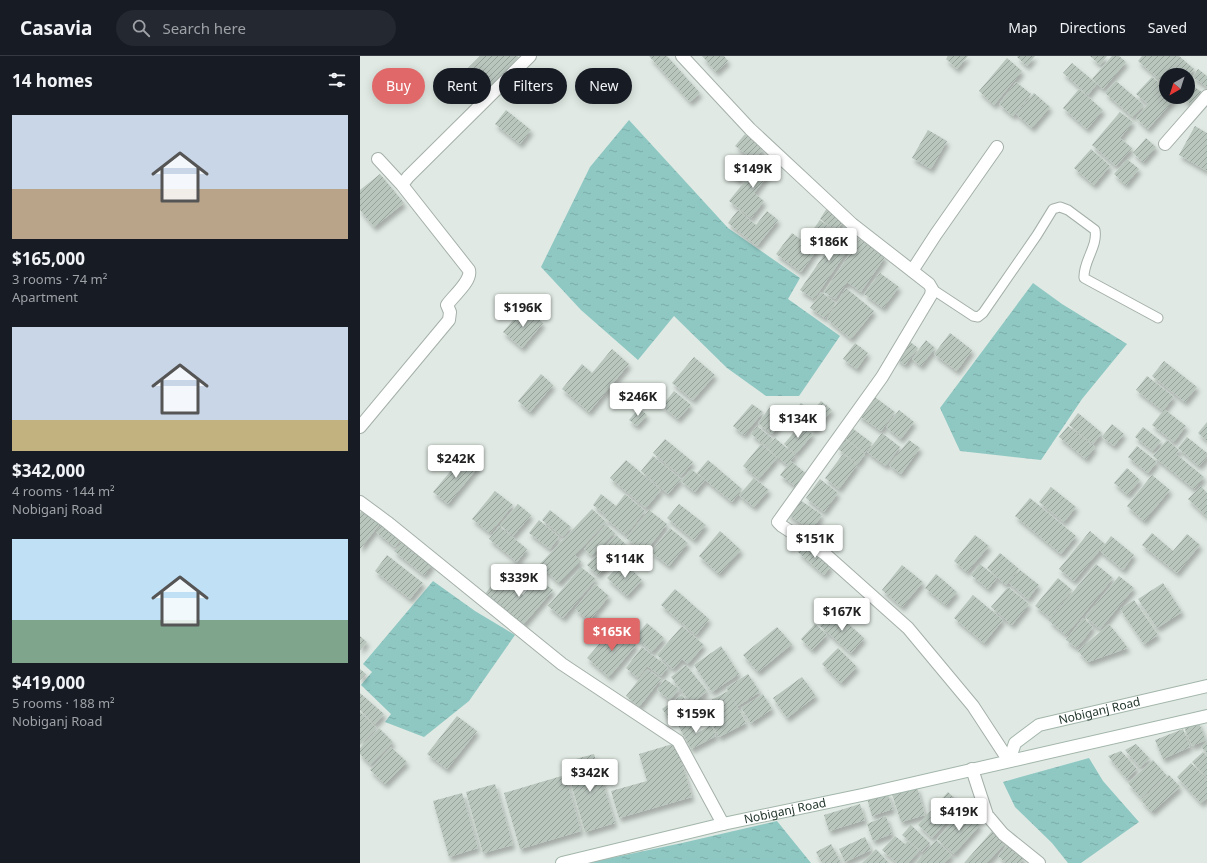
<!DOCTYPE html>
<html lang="en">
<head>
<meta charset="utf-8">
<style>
  body { margin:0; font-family:"Noto Sans",sans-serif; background:#242831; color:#f1f3f6; height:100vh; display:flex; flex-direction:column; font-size:15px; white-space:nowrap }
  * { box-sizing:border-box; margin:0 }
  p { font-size:13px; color:#9ea1a6 }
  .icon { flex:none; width:22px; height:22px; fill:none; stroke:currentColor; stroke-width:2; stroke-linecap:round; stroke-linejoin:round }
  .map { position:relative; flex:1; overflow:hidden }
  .details { display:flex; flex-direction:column; background:#171b24; width:360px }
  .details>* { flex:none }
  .banner { position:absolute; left:12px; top:12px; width:380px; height:36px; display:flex; gap:8px }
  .needle { width:26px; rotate:219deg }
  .controls { position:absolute; left:799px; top:12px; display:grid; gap:8px }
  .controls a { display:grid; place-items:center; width:36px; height:36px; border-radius:50%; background:#171b24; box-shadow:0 2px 10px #0003; font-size:20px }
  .price { position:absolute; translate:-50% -34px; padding:0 9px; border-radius:4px; background:#fff; color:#222; font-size:13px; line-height:26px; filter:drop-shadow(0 1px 2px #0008) }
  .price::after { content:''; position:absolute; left:50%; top:24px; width:12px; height:9px; margin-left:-6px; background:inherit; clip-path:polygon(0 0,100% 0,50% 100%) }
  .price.active { background:#e06868; color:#fff }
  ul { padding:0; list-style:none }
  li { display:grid; align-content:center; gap:8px; height:212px; padding:0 12px }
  li span { display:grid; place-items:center; height:124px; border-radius:0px; color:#555 }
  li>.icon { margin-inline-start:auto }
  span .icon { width:72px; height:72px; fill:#fffc; stroke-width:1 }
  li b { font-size:17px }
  h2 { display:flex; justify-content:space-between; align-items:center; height:48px; padding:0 12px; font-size:17px }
  .pill { padding:0 14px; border-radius:18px; background:#171b24; box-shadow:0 2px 10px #0003; font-size:14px; line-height:36px }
  .pill.active { background:#e06868; color:#fff }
  header { display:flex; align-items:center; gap:24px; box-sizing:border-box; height:56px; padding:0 20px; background:#171b24; border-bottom:1px solid #363941 }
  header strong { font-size:19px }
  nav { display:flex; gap:22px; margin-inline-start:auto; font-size:14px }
  .search { width:280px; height:36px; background:#242831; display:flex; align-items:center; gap:10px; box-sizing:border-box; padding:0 14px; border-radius:22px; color:#9ea1a6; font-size:15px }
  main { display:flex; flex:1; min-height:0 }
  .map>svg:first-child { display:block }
</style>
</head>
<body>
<header>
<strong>Casavia</strong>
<div class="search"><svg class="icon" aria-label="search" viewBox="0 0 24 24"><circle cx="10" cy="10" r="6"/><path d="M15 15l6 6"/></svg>Search here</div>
<nav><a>Map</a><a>Directions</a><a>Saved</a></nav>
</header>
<main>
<section class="details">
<h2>14 homes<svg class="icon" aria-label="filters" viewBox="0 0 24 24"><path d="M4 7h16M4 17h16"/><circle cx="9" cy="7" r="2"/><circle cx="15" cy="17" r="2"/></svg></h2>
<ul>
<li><span style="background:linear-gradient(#c9d6e8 60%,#b9a48a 0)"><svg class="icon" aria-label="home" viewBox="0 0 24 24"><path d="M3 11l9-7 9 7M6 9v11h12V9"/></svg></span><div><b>$165,000</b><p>3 rooms · 74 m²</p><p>Apartment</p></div></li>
<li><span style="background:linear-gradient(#c9d6e8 75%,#c2b280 0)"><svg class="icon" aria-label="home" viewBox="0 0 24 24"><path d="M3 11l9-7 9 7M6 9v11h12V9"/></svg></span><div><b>$342,000</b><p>4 rooms · 144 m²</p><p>Nobiganj Road</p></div></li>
<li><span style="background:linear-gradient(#bfe0f5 65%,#7fa58c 0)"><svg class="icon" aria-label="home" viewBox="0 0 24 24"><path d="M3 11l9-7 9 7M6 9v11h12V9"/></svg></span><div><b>$419,000</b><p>5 rooms · 188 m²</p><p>Nobiganj Road</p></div></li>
</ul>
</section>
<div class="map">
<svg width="847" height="807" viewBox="0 0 847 807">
  <defs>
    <pattern id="water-ripples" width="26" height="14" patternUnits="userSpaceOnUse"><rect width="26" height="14" fill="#8fc8c3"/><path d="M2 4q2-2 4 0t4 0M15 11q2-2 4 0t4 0" fill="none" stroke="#7baca8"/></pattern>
    <pattern id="building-hatch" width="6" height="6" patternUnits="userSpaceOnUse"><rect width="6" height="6" fill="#b9c6be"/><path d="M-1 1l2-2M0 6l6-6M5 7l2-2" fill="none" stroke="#96a29b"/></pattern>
    <filter id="shadow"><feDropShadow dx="2.5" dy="4.5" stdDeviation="2" flood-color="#0004"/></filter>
  </defs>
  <rect width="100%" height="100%" fill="#e0e9e3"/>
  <!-- water -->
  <path fill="url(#water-ripples)" d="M269 64 368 172 440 222 428 243 480 280 439 340H406L367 312 314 260 278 304 221 254 181 211 230 111Z
    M673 227 702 248 767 288 722 343 681 404 600 395 580 352Z
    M73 525 115 555 155 579 109 645 64 681 25 666 31 658 1 629 12 616 3 608Z
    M729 702 743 725 779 766 721 807H708L692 787 655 751 643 726Z
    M417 765 451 807H227L322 787Z"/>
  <!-- building -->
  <path fill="url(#building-hatch)" filter="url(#shadow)" d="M120 0H157L159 1 126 35 105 15Z
    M289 0H307L340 37 330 46Z
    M342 0H364L368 5 356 16Z
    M588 0H608L597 13 586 3Z
    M658 0H675L667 10 657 1Z
    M730 0H747L740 9Z
    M752 0H759L766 6 743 33 732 23Z
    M782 0H819L834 13 828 21V19H806V29L778 5Z
    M647 2 662 15 634 49 619 35Z
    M712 7 737 28 728 39 703 17Z
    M838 13 847 20V31L833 21Z
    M792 21 806 33V41H816L788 73 776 62 788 48 776 38Z
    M756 25 784 49 773 61 745 37Z
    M656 26 671 38 653 60 639 48Z
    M829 27 843 37 834 50 821 41H828Z
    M719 33 743 54 727 73 703 52Z
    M674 37 690 51 672 72 656 58Z
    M146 54 171 74 160 88 135 68Z
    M760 56 773 66 760 82 772 92 756 110 732 89Z
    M835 70 847 77V115L819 99Z
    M568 74 587 85 571 113 552 102Z
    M385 78 403 93 394 104 375 90Z
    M786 82 796 91 783 106 773 97Z
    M731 93 750 110 734 129 714 112Z
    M377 99 391 110 379 125 365 114Z
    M405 100 416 109 394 137 404 145 391 162 369 145Z
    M767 103 779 113 766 129 754 118Z
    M20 118 44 147 14 171 0 154V134Z
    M467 152 484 164 477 175 460 163Z
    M378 154 396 169 407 155 418 164 397 190 368 167Z
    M460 164 472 173 441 216 416 198 432 177 444 186Z
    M484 170 498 179 454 243 440 234Z
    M500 183 525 201 501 236 487 226 475 243 464 236Z
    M520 217 539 231 523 252 504 238Z
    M486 232 514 255 491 283 467 263Z
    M461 236 476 247 465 262 450 252Z
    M164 251 183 267 162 292 143 276Z
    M590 277 612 294 597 315 574 298Z
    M566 284 575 292 561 310 552 303Z
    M549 285 558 292 545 309 536 302Z
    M495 287 508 297 497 313 483 303Z
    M252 293 269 308 229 356 202 333 222 308 232 317Z
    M334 301 355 319 333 344 312 327Z
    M804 305 837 331 825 346 792 320Z
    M181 318 193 329 170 356 158 345Z
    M787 320 814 341 804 353 826 370 814 386 792 369 803 355 776 334Z
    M314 335 331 349 318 363 302 350Z
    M512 339 535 356 521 375 498 359Z
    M461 345 472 354 454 375 432 357 441 347 452 356Z
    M392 348 403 356 384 379 373 370Z
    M411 350 425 362 412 378 398 367Z
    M279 352 287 359 277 370 269 364Z
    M539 354 554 366 541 383 526 371Z
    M718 357 742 377 733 388 709 369Z
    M847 366V385L838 377Z
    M441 368 453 378 436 398 424 388Z
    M752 368 764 378 754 390 742 381Z
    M488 369 512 387 505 397 481 379Z
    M397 370 413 383 407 391 391 378Z
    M708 370 735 391 726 403 699 381Z
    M783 371 801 385 793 395 775 381Z
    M522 377 540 391 526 410 507 396Z
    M827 381 847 397V401L839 410 818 392Z
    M415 382 435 399 427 409 407 392Z
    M305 383 333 406 321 420 293 397Z
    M485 383 505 398 498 408 478 393Z
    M549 384 560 392 541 418 529 409Z
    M807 384 819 394 816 398 844 421 834 433 793 400Z
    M401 388 417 402 399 423 383 410Z
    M777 390 797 406 788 417 768 401Z
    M105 398 119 410 88 448 73 436Z
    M483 398 497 409 479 433 465 422Z
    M293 400 321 423 308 438 281 415Z
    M266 404 301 434 286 452 250 422Z
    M348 404 382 433 372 446 337 417Z
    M431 405 449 420 439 433 420 419Z
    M767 412 780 424 768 439 754 427Z
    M331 413 345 424 335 436 321 425Z
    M792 419 810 434 784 465 767 450Z
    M394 422 409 434 394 451 379 439Z
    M460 423 478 437 464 456 446 442Z
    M841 430 847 437V461L828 443Z
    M691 431 716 451 704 466 679 446Z
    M135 435 153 449 130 477 112 463Z
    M241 438 256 450 265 438 285 455 266 479 245 462 247 460 233 449Z
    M437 442 462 459 452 474 427 458Z
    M670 442 716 480 701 498 655 460Z
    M158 448 171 459 153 480 140 469Z
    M319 448 346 469 334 484 307 462Z
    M5 450 23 464 0 493V457Z
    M232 453 246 466 215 499 221 505 199 527 179 509Z
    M190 454 211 471 203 481 182 464Z
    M289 454 307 468 285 496 266 482Z
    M179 464 199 481 190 493 169 477Z
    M24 467 42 482 35 491 16 476Z
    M246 469 255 477 232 500 224 493Z
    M139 470 167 493 157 506 129 483Z
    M310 472 328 487 309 510 291 496Z
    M360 475 381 494 359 518 339 500Z
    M730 475 745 488 714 525 699 513Z
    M792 477 813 495 827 478 840 489 817 517 782 489Z
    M256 479 278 500 270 508 259 497 238 519 227 509Z
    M615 479 629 490 607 516 594 505Z
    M751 480 774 499 763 514 740 495Z
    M43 484 73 508 64 519 34 495Z
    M446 488 471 510 464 519 438 496Z
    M640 497 659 513 646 529 627 512Z
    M27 499 63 527 50 543 15 515Z
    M263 505 282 524 267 540 247 522Z
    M620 508 637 522 628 533 611 519Z
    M736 508 753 522 706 579 689 565Z
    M542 509 563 526 542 551 522 534Z
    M221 511 236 523 203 562 188 550Z
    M660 514 679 529 668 543 649 527Z
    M576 518 597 536 586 549 565 532Z
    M139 520 163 539 177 522 193 534 163 569 125 538Z
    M759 520 774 532 740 573 725 561Z
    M698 522 712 534 690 562 675 550Z
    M803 527 822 556 797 572 778 543Z
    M235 528 249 540 229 565 215 553Z
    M648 531 669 548 652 569 631 551Z
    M315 533 349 563 336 579 301 549Z
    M613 539 643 564 624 587 594 562Z
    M774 544 798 579 784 588 760 553Z
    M474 555 504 582 491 597 460 570Z
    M723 562 733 571 717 592 706 584Z
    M287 567 304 582 292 596 275 581Z
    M455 568 467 579 452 594 441 583Z
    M749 568 768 592 728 606 718 595Z
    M255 570 276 589 249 621 227 602Z
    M322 570 344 589 328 608 322 603 313 613 297 599Z
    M417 571 432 588 398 616 383 599Z
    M0 580 7 586 0 594Z
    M361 590 379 618 352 636 334 609Z
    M282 591 308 611 301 620 287 610 278 622 266 612Z
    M478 592 497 611 481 627 462 608Z
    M326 609 347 635 332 648 311 621Z
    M0 613 6 618 0 624Z
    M287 613 301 623 279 651 266 640Z
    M388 618 400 636 378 650 371 639 386 667 359 681 342 649 368 635 366 632Z
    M442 621 456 640 427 662 413 642Z
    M305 623 319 633 310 644 297 634Z
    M0 637 24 658 15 668 0 654Z
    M403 638 412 653 391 667 381 652Z
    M322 639 332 652 312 666 302 653Z
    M0 656 17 672 0 689Z
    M97 660 117 675 87 713 67 698Z
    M328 663 336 678 351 669 356 680 331 693 318 669Z
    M838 665 846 684 832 690 824 671Z
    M19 672 33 686 11 709 0 698V692Z
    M823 673 830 691 803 703 795 684Z
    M847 685V697L841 691Z
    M316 687 332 741 259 762 251 735 287 725 279 698Z
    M776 688 790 703 780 711 765 694Z
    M31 691 47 706 25 728 10 714Z
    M761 695 777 713 767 723 748 700Z
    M843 696 847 700V722L832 706Z
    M234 698 255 767 225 776 205 706Z
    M793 704 807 720 781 742 768 727Z
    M831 707 847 724V742L841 747 817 721Z
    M205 719 221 775 160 793 144 737Z
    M809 719 820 731 792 756 781 744Z
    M135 728 153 789 123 797 106 736Z
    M557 731 565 759 541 766 532 738Z
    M527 736 533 753 512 760 507 742Z
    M588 736 602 749 572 782 558 769Z
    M102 737 118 792 89 801 73 745Z
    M500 748 505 764 469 775 464 759Z
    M603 753 620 769 594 798 577 783Z
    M526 760 532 778 513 785 507 768Z
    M551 769 570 787 562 796 542 779Z
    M633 774 646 786 627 807H604Z
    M535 780 545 788 548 785 559 795 548 807H537L522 794Z
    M505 781 511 794 485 806 479 793Z
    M576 784 592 799 585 807H556Z
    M471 788 481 807H462L456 796Z
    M647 789 664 803 660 807H646L638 800Z
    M516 793 529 807H502Z"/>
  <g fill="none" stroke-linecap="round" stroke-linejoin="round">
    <defs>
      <path id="service" d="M572 233 613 260 618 261 623 257 677 179 693 153 700 151 708 154 735 174C738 191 723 205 724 222L798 262"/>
      <path id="minor" d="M322 0 390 73 492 168 569 228 572 233 571 239 522 321 418 466 422 470 465 498 548 572 613 650 649 705
        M805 88 847 40
        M18 103 42 129
        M552 215 576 178 637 91
        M0 371 89 264 90 256 87 249C93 240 112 225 109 214L42 129 48 121 170 0
        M0 446 27 466 202 608 318 685 363 768
        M612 713 627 759 643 778 679 807"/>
      <g id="secondary">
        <path id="s1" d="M649 705 655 687 679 669 847 630"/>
        <path id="s2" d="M202 807 363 768 502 739 847 660"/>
      </g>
    </defs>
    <!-- service casing -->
    <use href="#service" stroke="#a4b0a9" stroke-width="11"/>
    <!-- minor casing -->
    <use href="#minor" stroke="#a4b0a9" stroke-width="14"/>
    <!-- secondary casing -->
    <use href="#secondary" stroke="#a3b6ab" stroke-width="14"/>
    <!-- service -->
    <use href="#service" stroke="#fff" stroke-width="9"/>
    <!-- minor -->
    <use href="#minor" stroke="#fff" stroke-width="12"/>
    <!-- secondary -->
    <use href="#secondary" stroke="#fff" stroke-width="12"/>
  </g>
  <g text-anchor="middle" stroke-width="3.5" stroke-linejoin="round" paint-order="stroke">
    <!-- street labels -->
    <g font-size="12" fill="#23372d" stroke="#f0f6f2">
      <text dy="4" stroke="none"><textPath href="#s1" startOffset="111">Nobiganj Road</textPath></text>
      <text dy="4" stroke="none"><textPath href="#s2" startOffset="229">Nobiganj Road</textPath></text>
    </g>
  </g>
</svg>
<div class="controls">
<a><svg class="needle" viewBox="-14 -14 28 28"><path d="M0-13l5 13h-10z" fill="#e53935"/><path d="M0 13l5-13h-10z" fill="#9ea1a6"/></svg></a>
</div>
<b class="price" style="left:393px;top:133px">$149K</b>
<b class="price" style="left:469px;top:206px">$186K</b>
<b class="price" style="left:163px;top:272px">$196K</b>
<b class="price" style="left:278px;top:361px">$246K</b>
<b class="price" style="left:438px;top:383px">$134K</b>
<b class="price" style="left:96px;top:423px">$242K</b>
<b class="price" style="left:455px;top:503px">$151K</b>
<b class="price" style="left:265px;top:523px">$114K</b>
<b class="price" style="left:159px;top:542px">$339K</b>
<b class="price" style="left:482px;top:576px">$167K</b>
<b class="price active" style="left:252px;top:596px">$165K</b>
<b class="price" style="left:336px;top:678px">$159K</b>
<b class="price" style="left:230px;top:737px">$342K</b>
<b class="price" style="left:599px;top:776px">$419K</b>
<div class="banner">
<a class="pill active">Buy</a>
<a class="pill">Rent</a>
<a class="pill">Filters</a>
<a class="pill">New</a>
</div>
</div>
</main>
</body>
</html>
